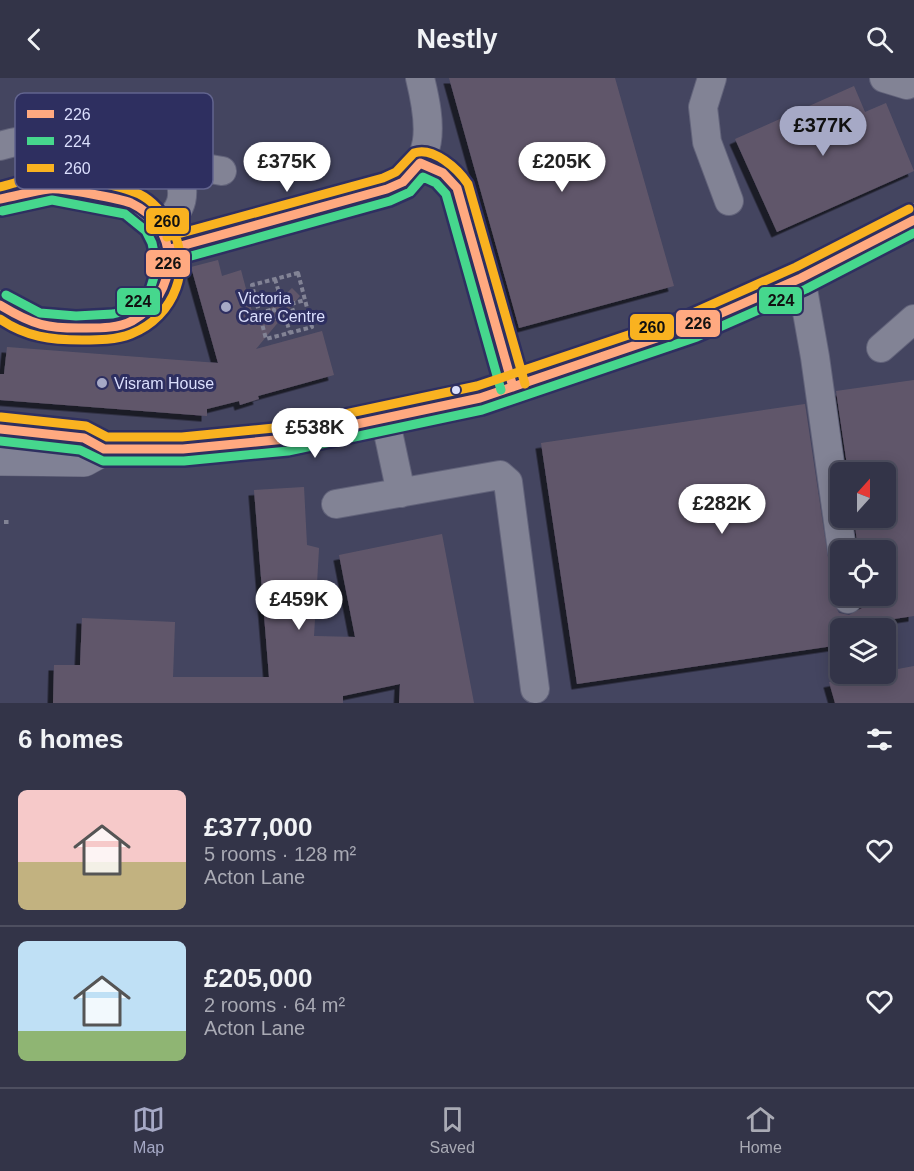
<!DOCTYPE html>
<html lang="en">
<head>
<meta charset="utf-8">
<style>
  body { margin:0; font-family:Helvetica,sans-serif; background:#3e3f52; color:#f1f3f6; height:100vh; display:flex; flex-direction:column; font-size:22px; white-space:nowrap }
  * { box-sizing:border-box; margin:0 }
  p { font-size:20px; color:#a9aab4 }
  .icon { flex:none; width:33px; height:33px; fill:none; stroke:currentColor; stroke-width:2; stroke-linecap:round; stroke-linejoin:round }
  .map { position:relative; height:625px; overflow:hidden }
  .side { display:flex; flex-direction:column; background:#333448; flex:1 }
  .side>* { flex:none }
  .needle { width:39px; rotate:21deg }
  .buttons { position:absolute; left:830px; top:384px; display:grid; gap:12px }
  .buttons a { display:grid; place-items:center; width:66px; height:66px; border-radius:9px; background:#333448; box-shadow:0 3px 15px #0003,0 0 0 2px #4e4f60; font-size:30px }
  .price { position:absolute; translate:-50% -51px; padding:0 14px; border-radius:21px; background:#fff; color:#222; font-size:20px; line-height:39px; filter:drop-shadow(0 2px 3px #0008) }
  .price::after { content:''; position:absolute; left:50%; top:36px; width:18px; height:14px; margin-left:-9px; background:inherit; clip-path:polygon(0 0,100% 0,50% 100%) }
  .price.selected { background:#a6a9c6; color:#111 }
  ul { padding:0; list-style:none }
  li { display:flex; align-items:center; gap:18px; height:150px; padding:0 18px }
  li+li { border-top:2px solid #4e4f60 }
  li span { display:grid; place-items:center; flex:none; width:168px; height:120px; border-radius:9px; color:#555 }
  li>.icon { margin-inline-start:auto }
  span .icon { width:72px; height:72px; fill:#fffc; stroke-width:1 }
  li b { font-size:26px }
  h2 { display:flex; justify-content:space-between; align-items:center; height:72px; padding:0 18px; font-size:26px }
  header { display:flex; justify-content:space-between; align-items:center; height:78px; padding:0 18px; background:#333448; font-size:27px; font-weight:700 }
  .menu { display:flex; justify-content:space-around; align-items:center; height:84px; border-top:2px solid #4e4f60; background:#333448; font-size:16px; color:#a9aab4 }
  .menu a { display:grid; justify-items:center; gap:3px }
  .menu .selected { color:#a6a9c6 }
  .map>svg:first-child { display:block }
</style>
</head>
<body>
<header><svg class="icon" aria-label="back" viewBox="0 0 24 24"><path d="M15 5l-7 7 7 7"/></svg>Nestly<svg class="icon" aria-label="search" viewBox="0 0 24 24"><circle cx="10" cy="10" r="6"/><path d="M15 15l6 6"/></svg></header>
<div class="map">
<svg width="914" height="625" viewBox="0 0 914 625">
  <defs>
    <filter id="shadow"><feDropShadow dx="-5.5" dy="5.5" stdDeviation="0" flood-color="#0009"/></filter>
  </defs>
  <rect width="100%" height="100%" fill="#444560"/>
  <!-- building -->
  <path fill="#61576a" filter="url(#shadow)" d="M449 0H615L674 208 519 250Z
    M854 8 865 34 886 25 914 93 777 154 735 61Z
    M218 182 222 198 241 192 255 245 292 210 300 218 256 271 322 253 334 297 258 318 259 321 240 327 239 323 207 331V338L0 322V296H4L7 269 218 285 191 189Z
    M914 302V538L840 549V567L577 606 541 365 805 326 833 513 832 522 839 535 849 537 862 530 864 518H885V472H858L854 440H885V394H848L836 313Z
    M304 409 307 467 319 470 314 558 355 559 339 477 442 456 474 625H399L400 606 343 618V625H53L54 587H80L82 540 175 544 173 599H269L254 412Z
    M914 588V625H835L829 604Z"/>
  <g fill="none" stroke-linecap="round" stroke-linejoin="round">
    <defs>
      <path id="minor" d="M712 0 703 29 707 64 729 123
        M884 0 907 7
        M0 68C51 52 96 66 145 80 169 87 196 88 222 93
        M420 85 443 95 457 110 513 309
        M0 121 52 110 130 125C171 146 185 201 148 231 141 237 132 244 124 246 103 252 48 252 28 244 18 240 9 232 0 227
        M160 152C186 127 185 120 178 86
        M170 171 387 111C438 89 431 45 420 0
        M801 200 815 279 842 472
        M881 270 914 241
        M385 340 401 415
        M336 426 500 397 508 404 535 611
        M848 518V521"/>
      <path id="major" d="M0 351 84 360 104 371H183L286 361 480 320 692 248 801 200 914 142
        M0 381 84 382 104 371"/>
    </defs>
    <!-- minor casing -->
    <use href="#minor" stroke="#62637a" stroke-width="30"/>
    <!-- major casing -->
    <use href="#major" stroke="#62637a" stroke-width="34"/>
    <!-- path -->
    <path stroke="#828395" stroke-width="4" stroke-dasharray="4.5 3" stroke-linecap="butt" d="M298 195 312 249 266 261 252 207Z
      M275 201 280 218
      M288 216 294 236 276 240 271 220Z
      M291 226 305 222
      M259 235 274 231
      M285 238 290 255
      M4 444H9"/>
    <!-- minor -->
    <use href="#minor" stroke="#828395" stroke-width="28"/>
    <!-- major -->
    <use href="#major" stroke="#808195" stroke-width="33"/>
    <defs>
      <path id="bus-1" d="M0 121C16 118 33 113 49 111 60 109 121 121 131 125 183 149 179 217 132 243 119 250 101 250 87 250 47 251 33 247 0 227
        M170 171 387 111 403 104 420 85 443 95 457 110 513 309
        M0 351 84 360 104 371H183L286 361 480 320 692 248 801 200 914 142"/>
      <path id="bus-2" d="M2 133 52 122 125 136 146 153 152 165 157 189 150 212 140 222 125 233 113 236 76 238 40 235 6 217
        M173 183 390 123 410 114 423 99 436 105 446 116 501 312
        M0 363 80 372 103 383H184L288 373 482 332 697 259 806 211 914 155"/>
      <path id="bus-3" d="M0 109C16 105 37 97 54 98 72 99 117 107 134 114 149 119 162 134 170 147 194 187 175 239 131 256 116 262 98 262 82 262 51 262 26 259 0 241
        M167 159 383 100 396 94 414 75C433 68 458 91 468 106L525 306
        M1 339 86 348 107 359H182L284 349 477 308 688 237 796 189 909 131"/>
    </defs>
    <!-- bus-1 casing -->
    <use href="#bus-1" stroke="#2e2f60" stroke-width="14"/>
    <!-- bus-2 casing -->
    <use href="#bus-2" stroke="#2e2f60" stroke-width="14"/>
    <!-- bus-3 casing -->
    <use href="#bus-3" stroke="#2e2f60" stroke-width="14"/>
    <!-- bus-1 -->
    <use href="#bus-1" stroke="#ffa980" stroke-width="9"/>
    <!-- bus-2 -->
    <use href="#bus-2" stroke="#46d78d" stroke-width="9"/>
    <!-- bus-3 -->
    <use href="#bus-3" stroke="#f9b220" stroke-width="9"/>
  </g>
  <!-- markers -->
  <g fill="#a6a9c6" stroke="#2e2f60" stroke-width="2">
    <circle cx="226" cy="229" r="6"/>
    <circle cx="102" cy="305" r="6"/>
  </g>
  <circle fill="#dbdffd" stroke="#2e2f60" stroke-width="2" cx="456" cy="312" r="5"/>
  <g text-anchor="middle" stroke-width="6" stroke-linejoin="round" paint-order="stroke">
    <!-- poi labels -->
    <g font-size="16" fill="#dbdffd" stroke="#2e2f60" text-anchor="start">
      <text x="238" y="226">Victoria<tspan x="238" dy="18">Care Centre</tspan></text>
      <text x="114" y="311">Visram House</text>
    </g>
  </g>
  <!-- legend -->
  <rect x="15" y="15" width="198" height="96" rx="9" fill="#2e2f60" stroke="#62648f" stroke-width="1.5"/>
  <rect x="27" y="32" width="27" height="8" fill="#ffa980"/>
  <rect x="27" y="59" width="27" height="8" fill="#46d78d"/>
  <rect x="27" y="86" width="27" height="8" fill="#f9b220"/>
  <g font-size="16" fill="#dbdffd">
    <text x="64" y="42">226</text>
    <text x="64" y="69">224</text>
    <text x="64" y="96">260</text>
  </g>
  <g stroke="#2e2f60" stroke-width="2">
    <rect x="145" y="129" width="45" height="28" rx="6" fill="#f9b220"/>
    <rect x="145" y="171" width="46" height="29" rx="6" fill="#ffa980"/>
    <rect x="758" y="208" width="45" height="29" rx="6" fill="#46d78d"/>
    <rect x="116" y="209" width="45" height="29" rx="6" fill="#46d78d"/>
    <rect x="675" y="231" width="46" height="29" rx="6" fill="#ffa980"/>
    <rect x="629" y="235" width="46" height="28" rx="6" fill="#f9b220"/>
  </g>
  <g font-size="16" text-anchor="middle" font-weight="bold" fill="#111">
    <text x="167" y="149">260</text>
    <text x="168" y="191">226</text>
    <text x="781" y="228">224</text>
    <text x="138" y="229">224</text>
    <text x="698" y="251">226</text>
    <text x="652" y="255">260</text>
  </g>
</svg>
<div class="buttons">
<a><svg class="needle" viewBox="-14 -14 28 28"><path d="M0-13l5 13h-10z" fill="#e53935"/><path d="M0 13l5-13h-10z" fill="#a9aab4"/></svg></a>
<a><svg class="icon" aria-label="locate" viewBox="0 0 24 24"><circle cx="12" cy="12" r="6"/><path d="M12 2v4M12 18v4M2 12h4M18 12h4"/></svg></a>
<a><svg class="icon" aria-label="layers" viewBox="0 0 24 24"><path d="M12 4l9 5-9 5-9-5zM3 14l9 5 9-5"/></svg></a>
</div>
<b class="price selected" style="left:823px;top:79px">£377K</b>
<b class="price" style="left:287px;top:115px">£375K</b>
<b class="price" style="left:562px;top:115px">£205K</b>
<b class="price" style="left:315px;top:381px">£538K</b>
<b class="price" style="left:722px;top:457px">£282K</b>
<b class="price" style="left:299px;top:553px">£459K</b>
</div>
<section class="side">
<h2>6 homes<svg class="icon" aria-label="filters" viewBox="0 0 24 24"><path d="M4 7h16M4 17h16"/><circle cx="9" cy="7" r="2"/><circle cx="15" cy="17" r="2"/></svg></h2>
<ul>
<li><span style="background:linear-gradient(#f6c9c9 60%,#c2b280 0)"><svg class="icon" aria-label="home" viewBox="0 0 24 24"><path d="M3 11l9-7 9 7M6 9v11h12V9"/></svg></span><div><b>£377,000</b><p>5 rooms · 128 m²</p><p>Acton Lane</p></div><svg class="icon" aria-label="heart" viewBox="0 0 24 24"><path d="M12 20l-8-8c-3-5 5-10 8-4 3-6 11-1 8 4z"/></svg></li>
<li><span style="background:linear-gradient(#bfe0f5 75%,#8fb573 0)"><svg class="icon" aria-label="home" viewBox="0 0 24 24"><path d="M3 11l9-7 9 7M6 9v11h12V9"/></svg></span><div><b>£205,000</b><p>2 rooms · 64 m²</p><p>Acton Lane</p></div><svg class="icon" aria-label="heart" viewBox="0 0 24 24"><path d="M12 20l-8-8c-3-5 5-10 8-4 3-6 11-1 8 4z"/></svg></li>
</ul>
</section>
<nav class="menu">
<a class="selected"><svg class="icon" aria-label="map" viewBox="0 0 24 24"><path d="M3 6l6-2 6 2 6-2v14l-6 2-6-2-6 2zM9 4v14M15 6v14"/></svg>Map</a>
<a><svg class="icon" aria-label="saved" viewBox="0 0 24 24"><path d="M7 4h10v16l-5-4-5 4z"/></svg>Saved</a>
<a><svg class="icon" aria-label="home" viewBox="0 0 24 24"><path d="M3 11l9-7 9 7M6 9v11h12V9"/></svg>Home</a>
</nav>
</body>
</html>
